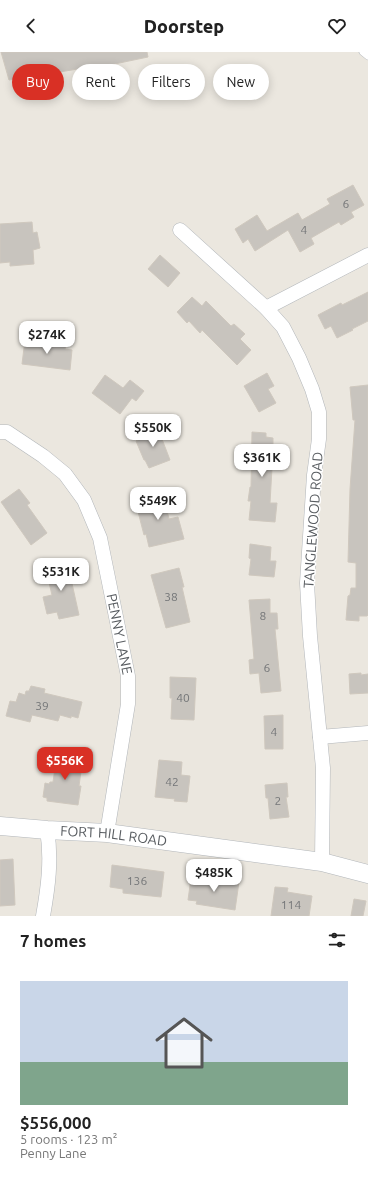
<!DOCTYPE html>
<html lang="en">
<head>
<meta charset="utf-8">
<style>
  body { margin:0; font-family:Ubuntu,sans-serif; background:#f2f2f2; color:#222; height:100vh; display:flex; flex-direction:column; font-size:15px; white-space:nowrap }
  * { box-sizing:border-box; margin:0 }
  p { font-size:13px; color:#767676 }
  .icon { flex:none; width:22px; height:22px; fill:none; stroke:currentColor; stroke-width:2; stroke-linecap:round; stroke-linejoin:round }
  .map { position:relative; height:864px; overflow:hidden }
  .drawer { display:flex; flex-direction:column; background:#fff; flex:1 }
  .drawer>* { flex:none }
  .banner { position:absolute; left:12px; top:12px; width:344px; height:36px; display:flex; gap:8px }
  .price { position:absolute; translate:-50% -34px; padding:0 9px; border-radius:8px; background:#fff; color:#222; font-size:13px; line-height:26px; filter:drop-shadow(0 1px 2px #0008) }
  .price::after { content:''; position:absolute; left:50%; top:24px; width:12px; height:9px; margin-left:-6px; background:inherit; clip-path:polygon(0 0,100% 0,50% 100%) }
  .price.active { background:#d93025; color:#fff }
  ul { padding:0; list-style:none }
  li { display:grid; align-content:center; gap:8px; height:212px; padding:0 20px }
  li+li { border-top:1px solid #e0e0e0 }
  li span { display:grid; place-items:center; height:124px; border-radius:0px; color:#555 }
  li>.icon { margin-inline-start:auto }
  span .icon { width:72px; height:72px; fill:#fffc; stroke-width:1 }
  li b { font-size:17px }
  h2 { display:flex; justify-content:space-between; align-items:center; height:48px; padding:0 20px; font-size:17px }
  .pill { padding:0 14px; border-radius:18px; background:#fff; box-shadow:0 2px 10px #0003; font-size:14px; line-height:36px }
  .pill.active { background:#d93025; color:#fff }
  header { display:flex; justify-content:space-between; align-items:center; height:52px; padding:0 20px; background:#fff; font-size:18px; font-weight:800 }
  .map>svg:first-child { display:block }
</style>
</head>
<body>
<header><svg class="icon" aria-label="back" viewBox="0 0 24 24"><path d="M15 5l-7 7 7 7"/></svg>Doorstep<svg class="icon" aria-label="heart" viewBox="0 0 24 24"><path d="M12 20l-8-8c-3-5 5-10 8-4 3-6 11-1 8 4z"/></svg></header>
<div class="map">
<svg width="368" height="864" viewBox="0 0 368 864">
  <rect width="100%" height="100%" fill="#ebe7df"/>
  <!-- building -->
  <path fill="#c8c4be" stroke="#cfc8be" d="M1 0H147L148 5 81 19 78 17 9 28Z
    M353 133 364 153 351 160 354 165 341 173 339 170 311 186 314 192 300 200 288 178 255 199 248 187 243 191 235 177 257 163 267 179 298 161 302 168 330 152 327 147Z
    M32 170 33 181 37 180 40 196 33 198 34 212 10 214V210L0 211V172Z
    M160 203 180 221 168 235 148 217Z
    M368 240V269L352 277 353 278 337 286 331 274 325 277 318 263 341 251 342 253Z
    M192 245 202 254 206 249 231 274 234 272 245 282 240 287 251 298 237 313 202 278 200 281 189 269 187 271 177 260Z
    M25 288 51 291V289L66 291 65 297 72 298 70 318 22 312Z
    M267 321 274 334 268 337 276 351 259 360 244 334Z
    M105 323 123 336 130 328 144 339 136 349 132 346 120 362 92 341Z
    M368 333V563L367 564H359V569L346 568 348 544 350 543 351 536H356V511L348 510 350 437 355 368H353L350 335Z
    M157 374 170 408 149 416 145 408H144L136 389 140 387 139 382Z
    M252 380 266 381V385L273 386V397H277V416H272L270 451H277L275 470 249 468 251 449H248L250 435H251Z
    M19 437 30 451 27 453 47 481 31 493 1 450Z
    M163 441 169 467 178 465 184 487 149 495 146 482 144 483 135 448Z
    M250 492 271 495 270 509H276L274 525 249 523 251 507 249 506Z
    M67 509 79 563 59 567 57 560 47 562 43 545 52 543 45 514Z
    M179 516 184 535H182L190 570 166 576 151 523Z
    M270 547V561H277L278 577H275L281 639 261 641 259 621 250 622 249 608 254 607 249 548Z
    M361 621V623L368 622V641L350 642 349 622Z
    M170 625 196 626 194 668 171 667 172 646H170Z
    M31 634 45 637 44 641 82 650 78 666 71 664V666L60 663 58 669 32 663 30 670 6 664 10 649 16 650 19 641 25 643 26 639H29Z
    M283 663V697H265L264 664Z
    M57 702 83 705 79 734H81L78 753 47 749V746L43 745 45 731 49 732 50 730H53Z
    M159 708 182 710 181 723 190 724 187 750 174 749 175 747 155 745Z
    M287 731 288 745H286L289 765 270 767 268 746H266L265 733Z
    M13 807 15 853 0 854V808Z
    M112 813 164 820 161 845 123 841V837L110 835Z
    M191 826 225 831 226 828 239 830 235 858 196 852 197 849 188 848Z
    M275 835 288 836 287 840 312 844 309 864H271Z
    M354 847 366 849 363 864H351Z"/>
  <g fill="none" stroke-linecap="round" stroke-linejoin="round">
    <defs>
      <path id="service" d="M363 0 368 4"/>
      <g id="minor">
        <path d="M180 178 266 256 283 275 299 306 312 337 319 360V387L314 423 307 531 310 584 323 716 322 810"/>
        <path d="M266 256 368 203"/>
        <path id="s1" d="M0 380H7L43 404 65 422 84 448 100 486 128 624V652L107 781"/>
        <path d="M320 685 368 681"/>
        <path d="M43 864C48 836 52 807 47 778"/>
      </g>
      <g id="tertiary">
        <path id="s2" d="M0 774 47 778 107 781 322 810 368 822"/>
      </g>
    </defs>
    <!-- service casing -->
    <use href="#service" stroke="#b2b6ba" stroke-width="8"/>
    <!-- minor casing -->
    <use href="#minor" stroke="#b2b6ba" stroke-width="15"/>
    <!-- tertiary casing -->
    <use href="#tertiary" stroke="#b2b6ba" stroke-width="19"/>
    <!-- service -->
    <use href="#service" stroke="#fff" stroke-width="7"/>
    <!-- minor -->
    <use href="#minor" stroke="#fff" stroke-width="14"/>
    <!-- tertiary -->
    <use href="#tertiary" stroke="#fff" stroke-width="18"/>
  </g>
  <g text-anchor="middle" stroke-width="3" stroke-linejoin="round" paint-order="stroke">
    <!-- number labels -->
    <g font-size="12" fill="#747678">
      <text x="346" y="156">6</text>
      <text x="304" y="182">4</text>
      <text x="171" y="549">38</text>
      <text x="263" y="568">8</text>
      <text x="267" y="620">6</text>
      <text x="183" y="650">40</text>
      <text x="42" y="658">39</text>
      <text x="274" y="684">4</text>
      <text x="172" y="734">42</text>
      <text x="278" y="753">2</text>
      <text x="137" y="833">136</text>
      <text x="291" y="857">114</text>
    </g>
    <!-- street labels -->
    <g font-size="14" fill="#585c60" stroke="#fff">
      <text transform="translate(313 468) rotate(-86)" y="5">TANGLEWOOD ROAD</text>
      <text dy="5" stroke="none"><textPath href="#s1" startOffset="250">PENNY LANE</textPath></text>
      <text dy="5" stroke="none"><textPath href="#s2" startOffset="114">FORT HILL ROAD</textPath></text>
    </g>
  </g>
</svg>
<b class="price" style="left:47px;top:303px">$274K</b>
<b class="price" style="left:153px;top:396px">$550K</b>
<b class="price" style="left:262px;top:426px">$361K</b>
<b class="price" style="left:158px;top:469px">$549K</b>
<b class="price" style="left:61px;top:540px">$531K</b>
<b class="price active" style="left:65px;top:729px">$556K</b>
<b class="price" style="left:214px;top:841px">$485K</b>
<div class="banner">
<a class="pill active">Buy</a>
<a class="pill">Rent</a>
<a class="pill">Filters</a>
<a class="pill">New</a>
</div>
</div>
<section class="drawer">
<h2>7 homes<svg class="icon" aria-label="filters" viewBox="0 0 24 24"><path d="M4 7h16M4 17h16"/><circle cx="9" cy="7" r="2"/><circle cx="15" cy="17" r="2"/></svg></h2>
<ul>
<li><span style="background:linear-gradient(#c9d6e8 65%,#7fa58c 0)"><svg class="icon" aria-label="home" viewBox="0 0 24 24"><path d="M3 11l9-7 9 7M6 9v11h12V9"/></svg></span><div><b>$556,000</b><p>5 rooms · 123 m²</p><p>Penny Lane</p></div></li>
</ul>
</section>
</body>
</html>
